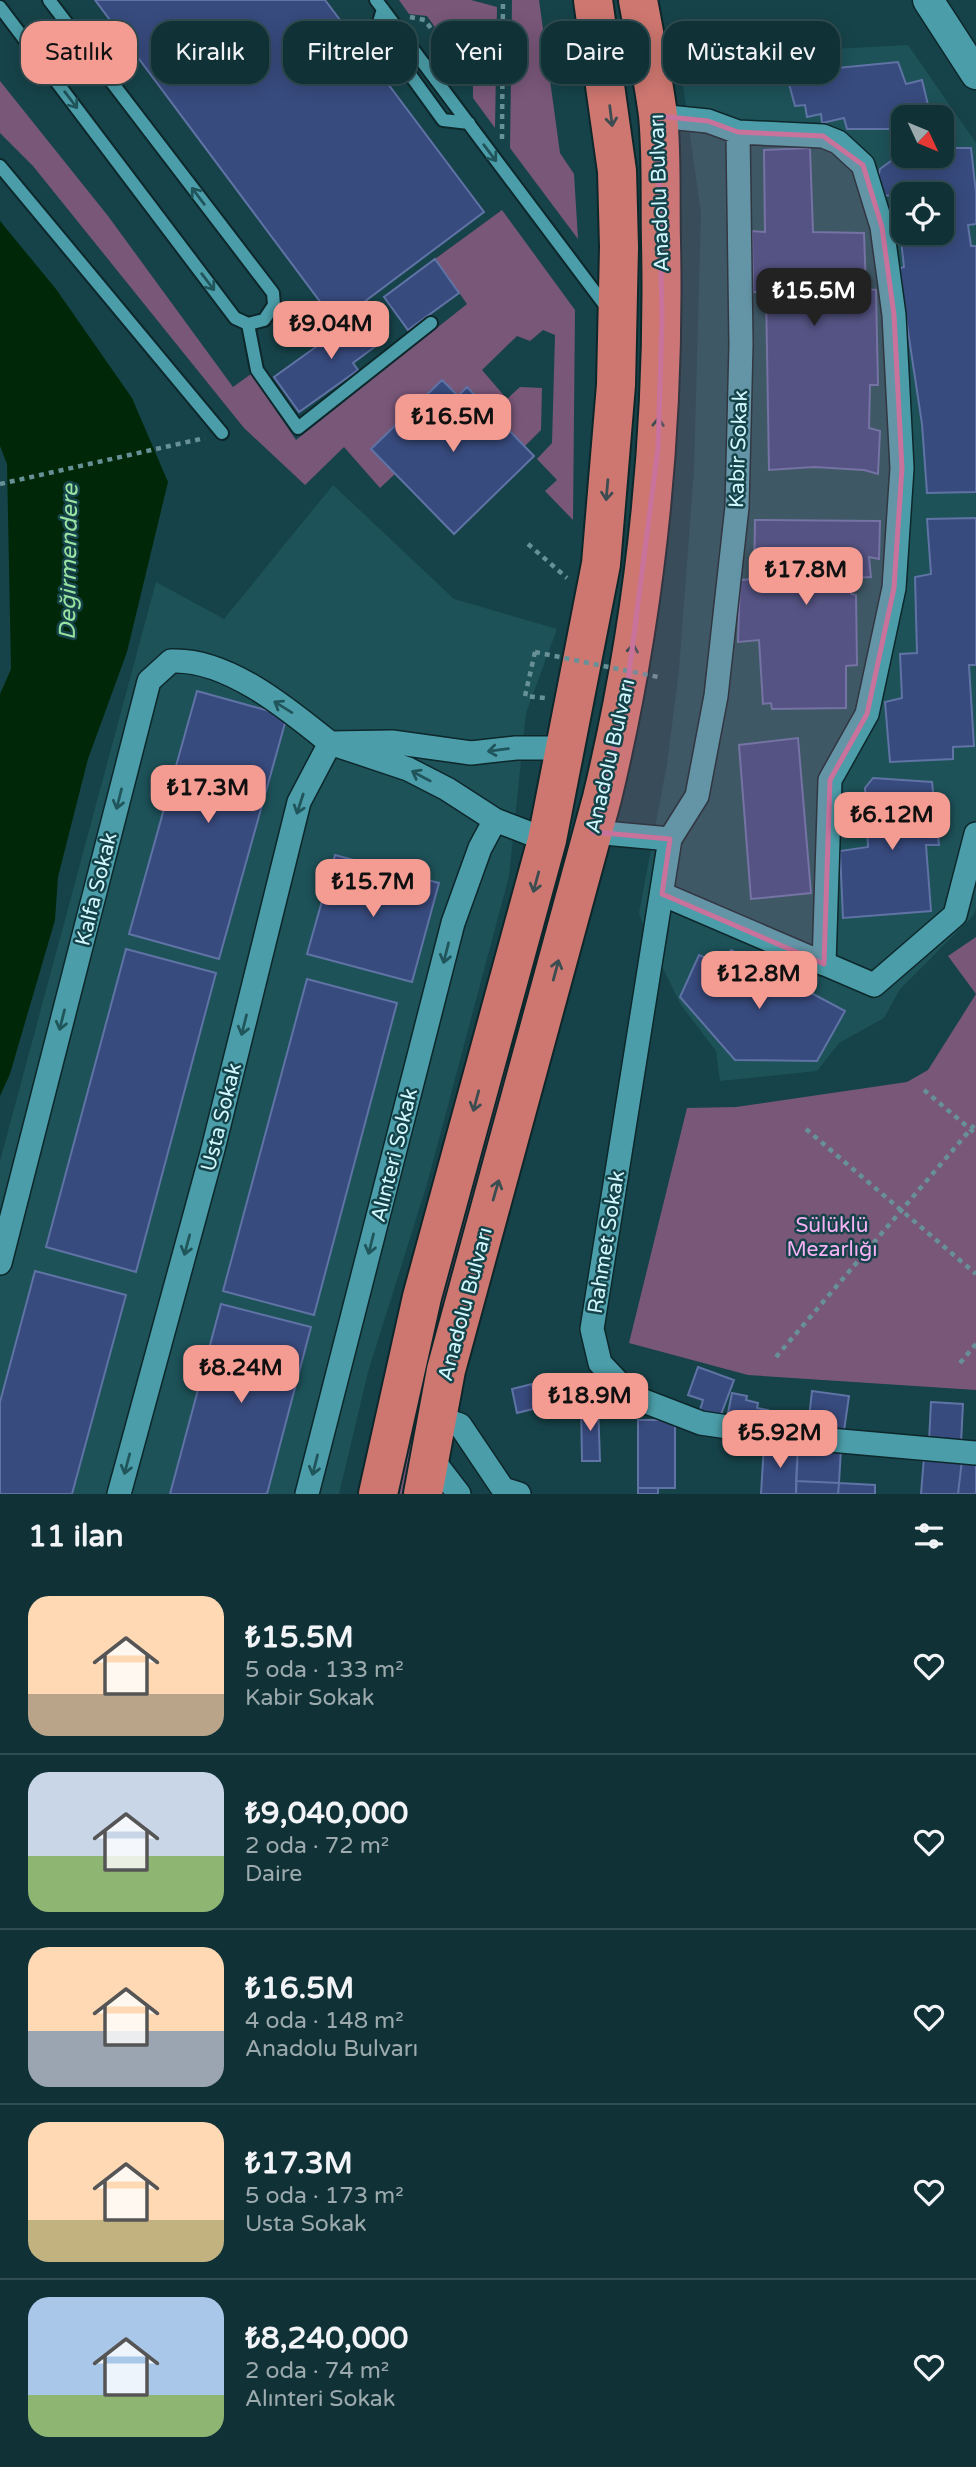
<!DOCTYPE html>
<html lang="tr">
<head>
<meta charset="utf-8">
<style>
  body { margin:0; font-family:"Varela Round",sans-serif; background:#1e3e42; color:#f1f3f6; height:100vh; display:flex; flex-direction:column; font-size:26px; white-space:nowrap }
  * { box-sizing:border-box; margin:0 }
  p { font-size:23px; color:#9caaad }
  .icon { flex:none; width:38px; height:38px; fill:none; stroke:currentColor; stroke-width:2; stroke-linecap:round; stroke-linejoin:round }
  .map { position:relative; height:1494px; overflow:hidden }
  .details { display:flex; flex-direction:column; background:#103237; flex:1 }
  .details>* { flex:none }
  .top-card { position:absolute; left:21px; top:21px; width:934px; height:63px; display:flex; gap:14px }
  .needle { width:46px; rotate:134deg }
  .tools { position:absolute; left:891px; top:105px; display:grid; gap:14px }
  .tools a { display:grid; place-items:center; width:63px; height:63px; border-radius:14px; background:#103237; box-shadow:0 4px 18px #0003,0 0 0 2px #304d52; font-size:35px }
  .price { position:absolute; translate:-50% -60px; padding:0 16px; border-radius:14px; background:#f59c92; color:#111; font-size:23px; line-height:46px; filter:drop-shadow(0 2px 4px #0008) }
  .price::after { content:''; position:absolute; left:50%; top:42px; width:21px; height:16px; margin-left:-10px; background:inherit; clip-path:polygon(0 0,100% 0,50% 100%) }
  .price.on { background:#222; color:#fff }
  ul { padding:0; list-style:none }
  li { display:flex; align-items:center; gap:21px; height:175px; padding:0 28px }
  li+li { border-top:2px solid #304d52 }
  li span { display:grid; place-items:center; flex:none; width:196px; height:140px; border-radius:21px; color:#555 }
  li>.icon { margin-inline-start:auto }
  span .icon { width:84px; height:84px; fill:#fffc; stroke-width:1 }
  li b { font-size:30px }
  h2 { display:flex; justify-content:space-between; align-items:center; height:84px; padding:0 28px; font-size:30px }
  .pill { padding:0 24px; border-radius:21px; background:#103237; box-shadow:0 4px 18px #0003,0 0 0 2px #304d52; font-size:24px; line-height:63px }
  .pill.on { background:#f59c92; color:#111 }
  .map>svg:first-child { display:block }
</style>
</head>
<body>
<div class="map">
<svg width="976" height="1494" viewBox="0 0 976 1494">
  <rect width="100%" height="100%" fill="#164349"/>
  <!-- built -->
  <path fill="#1d5259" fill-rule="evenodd" d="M908 45 976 143V909L973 916 900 989 884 1018 839 1043 817 1071 720 1081 716 1051 681 1005 647 936 639 913 667 764 679 670 694 470 701 213 679 57ZM903 117H942V156H903ZM903 194H942V233H903Z
    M333 485 454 599 557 629 526 713 509 876 427 1184 368 1372 339 1494H0V1161L156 582 224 619Z"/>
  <!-- green -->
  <path fill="#795779" d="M399 0H471L497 7 495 128 473 98V80L427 16 409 14Z
    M512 0H539L560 153 574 174 578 239 510 148Z
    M0 81 108 216 233 387 251 374 296 440 467 304 435 259 502 210 575 310 573 520 545 491 557 480 537 459 552 443 555 335 543 330 530 341 517 336 482 370 507 399 520 387 542 388 541 430 525 446 467 387 458 396 442 380 371 449 395 474 380 488 344 447 305 485 244 428 33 166 0 133Z
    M976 937V1390L748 1375 629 1343 687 1108 736 1107 907 1082 928 1070 976 994 948 956Z
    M508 1059 507 1105 408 1494H395L416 1386Z"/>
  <!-- water -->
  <path fill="#002808" d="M0 221 56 289 132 398 168 482 127 652 88 759 58 877 55 920 10 1074 0 1096V694L11 669 7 464 0 446Z"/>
  <!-- building -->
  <path fill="#384b7e" stroke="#5f73a5" stroke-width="2" fill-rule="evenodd" d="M95 0H325L484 212 336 323Z
    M898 62 906 84 922 80 930 113H922L923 117H903V129H847L844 118 822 123 821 114 807 117 805 105 795 106 786 73Z
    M810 148 813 232 864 233 866 289 876 290 878 385H870L869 428 880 431 878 474 864 470 814 467 769 470 766 292H753L752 231 765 232 764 150Z
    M942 148H971L976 193V224L968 225 971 246H976V492L927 493 922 424 903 298 899 299 897 269 904 267 896 195 880 196 877 182 880 169 903 152V156H942ZM903 194H942V233H903Z
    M435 259 459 293 408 330 384 297Z
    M369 309 388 337 353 363 358 370 299 412 274 377Z
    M442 380 458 396 467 387 534 456 454 534 371 449Z
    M976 518V665H969L974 746 953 747V759L890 762 885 702 902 698 900 654 917 653 915 577 931 574 927 519Z
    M755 520 880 521 879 559 869 557 871 577 851 578V594L856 595 857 665 846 666V708L772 709 771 703 763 704 759 640 738 642 740 580 754 579Z
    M197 691 287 716 219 959 129 934Z
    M798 738 811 893 751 899 739 745Z
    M873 778 932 782 939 845H926L931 911 843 918 840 851 868 847 865 788Z
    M335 855 439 883 412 982 307 954Z
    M126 949 216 973 136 1272 46 1247Z
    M731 950 845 1011 817 1061 735 1060 680 997 699 955 723 965Z
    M307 979 397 1003 314 1315 223 1291Z
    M35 1271 126 1295 72 1494H0V1402Z
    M221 1304 311 1327 267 1494H170Z
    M698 1367 734 1380 720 1417 700 1410 703 1400 688 1395Z
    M532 1384 537 1408 517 1413 512 1389Z
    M812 1391 849 1396 844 1431 808 1427Z
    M732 1393 747 1396 746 1400 758 1403 757 1408 768 1410 765 1425 727 1418Z
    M931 1402 963 1404 961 1443 929 1442Z
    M581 1404H598L600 1461H582Z
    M638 1420H675V1488H638Z
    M764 1444 798 1446 796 1494H761Z
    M798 1446 841 1448 839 1483 796 1481Z
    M924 1457 962 1460 958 1494H921Z
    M962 1460 976 1462V1494H958Z
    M796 1481 839 1483 838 1494H796Z
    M839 1483 875 1485V1494H838Z
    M638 1488H658V1494H638Z"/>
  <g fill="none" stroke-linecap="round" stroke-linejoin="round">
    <defs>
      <path id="service" d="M376 0 607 308
        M0 7 235 318 248 324 264 320 274 305 273 293 49 0
        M383 9 377 29 443 120 469 123
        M0 166 222 433
        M248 324 257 370 298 428 431 323"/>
      <path id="minor" d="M658 116 708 121 738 132 823 136 838 142 863 165 882 227 894 315 902 468 894 588 867 714 830 780 824 964
        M593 832 670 839 592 1329 600 1363 631 1396 701 1423 796 1437 976 1453
        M670 839 697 796 716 696 737 507 741 344 738 132
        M662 894 874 985 955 915 976 834
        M0 1263 149 681 171 661C227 658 288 709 330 743L392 742 471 753 516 748H566
        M436 1417 460 1425 503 1489 519 1494
        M429 1455 459 1494
        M119 1494 213 1149 299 802 330 743 408 769 447 789 495 820 547 840
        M307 1494 453 923 480 848 495 820"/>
      <path id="tertiary" d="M928 0 976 74"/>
      <path id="trunk" d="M378 1494 422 1297 547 840 601 564 616 385 619 247 617 171 593 0
        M423 1494 446 1370 602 798C646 616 665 430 661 242 660 200 662 157 658 115 653 77 645 38 638 0"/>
    </defs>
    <!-- service casing -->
    <use href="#service" stroke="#0d272b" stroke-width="16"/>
    <!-- minor casing -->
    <use href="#minor" stroke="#0d272b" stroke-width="26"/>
    <!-- tertiary casing -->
    <use href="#tertiary" stroke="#0d272b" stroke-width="33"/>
    <!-- trunk casing -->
    <use href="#trunk" stroke="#0d272b" stroke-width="42"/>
    <!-- path -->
    <path stroke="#679197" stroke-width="4.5" stroke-dasharray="5 5" stroke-linecap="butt" d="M410 17 425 20 470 84
      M502 139 503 0
      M0 484 205 438
      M528 544 567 578
      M535 652 525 696 545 698
      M924 1090 976 1134
      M806 1129 976 1274
      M776 1357 976 1123
      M960 1363 976 1344"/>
    <!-- service -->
    <use href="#service" stroke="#4b9ea9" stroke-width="12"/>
    <!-- minor -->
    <use href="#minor" stroke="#4b9ea9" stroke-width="23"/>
    <!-- tertiary -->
    <use href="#tertiary" stroke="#4b9ea9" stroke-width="30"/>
    <!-- trunk -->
    <use href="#trunk" stroke="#ce7770" stroke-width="38"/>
    <!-- path-bridge -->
    <path stroke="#679197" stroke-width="4.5" stroke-dasharray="5 5" stroke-linecap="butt" d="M535 652 658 677"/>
  </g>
  <!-- one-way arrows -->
  <defs><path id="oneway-shaft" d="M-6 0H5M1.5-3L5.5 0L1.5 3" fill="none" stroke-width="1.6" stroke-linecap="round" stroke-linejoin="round" transform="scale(1.75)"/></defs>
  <g stroke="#21555c">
    <use href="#oneway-shaft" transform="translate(71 100) rotate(53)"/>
    <use href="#oneway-shaft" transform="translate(490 153) rotate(53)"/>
    <use href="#oneway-shaft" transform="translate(198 196) rotate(-127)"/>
    <use href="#oneway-shaft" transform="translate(208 282) rotate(53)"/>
    <use href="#oneway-shaft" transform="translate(283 707) rotate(-148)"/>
    <use href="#oneway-shaft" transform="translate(498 750) rotate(173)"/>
    <use href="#oneway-shaft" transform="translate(421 776) rotate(-152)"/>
    <use href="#oneway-shaft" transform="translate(119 799) rotate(104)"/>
    <use href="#oneway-shaft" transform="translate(300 804) rotate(108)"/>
    <use href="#oneway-shaft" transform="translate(446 953) rotate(104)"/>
    <use href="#oneway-shaft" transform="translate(62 1020) rotate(104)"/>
    <use href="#oneway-shaft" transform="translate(244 1025) rotate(104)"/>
    <use href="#oneway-shaft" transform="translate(371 1244) rotate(104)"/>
    <use href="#oneway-shaft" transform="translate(187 1245) rotate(105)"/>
    <use href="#oneway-shaft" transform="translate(127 1464) rotate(105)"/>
    <use href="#oneway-shaft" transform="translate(315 1465) rotate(104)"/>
  </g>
  <g stroke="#3b4d51">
    <use href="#oneway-shaft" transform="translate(611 116) rotate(83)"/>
    <use href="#oneway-shaft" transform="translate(658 428) rotate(-88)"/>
    <use href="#oneway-shaft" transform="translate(607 490) rotate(95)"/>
    <use href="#oneway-shaft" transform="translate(632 654) rotate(-82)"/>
    <use href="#oneway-shaft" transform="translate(536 882) rotate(105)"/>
    <use href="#oneway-shaft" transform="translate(556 970) rotate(-75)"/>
    <use href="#oneway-shaft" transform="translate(476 1101) rotate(105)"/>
    <use href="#oneway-shaft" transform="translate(496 1190) rotate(-74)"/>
  </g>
  <!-- marked area -->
  <path fill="#c8729c" fill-opacity="0.2" stroke="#c8729c" stroke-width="5" stroke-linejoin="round" d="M658 116 708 121 738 132 823 136 863 165 882 227 894 315 902 468 894 588 867 714 830 780 824 964 662 894 670 839 593 832 625 704 658 448 662 320Z"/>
  <g text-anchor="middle" stroke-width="5" stroke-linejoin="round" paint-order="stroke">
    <!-- street labels -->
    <g font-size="21" fill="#d1f8fe" stroke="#164349">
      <text transform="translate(659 193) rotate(-92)" y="7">Anadolu Bulvarı</text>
      <text transform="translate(738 449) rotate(-88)" y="7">Kabir Sokak</text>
      <text transform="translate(610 756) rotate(-77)" y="7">Anadolu Bulvarı</text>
      <text transform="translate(96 889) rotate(-76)" y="7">Kalfa Sokak</text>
      <text transform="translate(221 1117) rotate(-76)" y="7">Usta Sokak</text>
      <text transform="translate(394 1155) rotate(-76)" y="7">Alınteri Sokak</text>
      <text transform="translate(606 1242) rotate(-81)" y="7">Rahmet Sokak</text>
      <text transform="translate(465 1304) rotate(-75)" y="7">Anadolu Bulvarı</text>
    </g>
    <!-- park labels -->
    <g font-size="21" fill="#f6b1f5" stroke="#164349">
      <text x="832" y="1232">Sülüklü<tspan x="832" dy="24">Mezarlığı</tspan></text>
    </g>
    <!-- water labels -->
    <g font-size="23" font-style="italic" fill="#98e3a0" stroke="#164349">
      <text transform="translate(68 562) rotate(-89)" y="8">Değirmendere</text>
    </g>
  </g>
</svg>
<div class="tools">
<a><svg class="needle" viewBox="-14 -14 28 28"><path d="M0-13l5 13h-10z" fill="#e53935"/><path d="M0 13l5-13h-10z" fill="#9caaad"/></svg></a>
<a><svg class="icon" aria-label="locate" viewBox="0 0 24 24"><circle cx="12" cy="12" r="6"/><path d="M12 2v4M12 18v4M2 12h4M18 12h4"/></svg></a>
</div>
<b class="price on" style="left:814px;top:328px">₺15.5M</b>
<b class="price" style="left:331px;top:361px">₺9.04M</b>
<b class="price" style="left:453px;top:454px">₺16.5M</b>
<b class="price" style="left:806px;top:607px">₺17.8M</b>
<b class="price" style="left:208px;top:825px">₺17.3M</b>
<b class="price" style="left:892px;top:852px">₺6.12M</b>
<b class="price" style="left:373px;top:919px">₺15.7M</b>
<b class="price" style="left:759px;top:1011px">₺12.8M</b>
<b class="price" style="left:241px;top:1405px">₺8.24M</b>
<b class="price" style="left:590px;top:1433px">₺18.9M</b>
<b class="price" style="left:780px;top:1470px">₺5.92M</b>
<div class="top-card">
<a class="pill on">Satılık</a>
<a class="pill">Kiralık</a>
<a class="pill">Filtreler</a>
<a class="pill">Yeni</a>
<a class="pill">Daire</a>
<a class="pill">Müstakil ev</a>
</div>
</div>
<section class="details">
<h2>11 ilan<svg class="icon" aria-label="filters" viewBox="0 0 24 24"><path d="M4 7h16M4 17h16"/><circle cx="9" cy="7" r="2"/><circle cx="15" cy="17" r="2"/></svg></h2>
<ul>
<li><span style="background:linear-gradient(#ffd9b3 70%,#b9a48a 0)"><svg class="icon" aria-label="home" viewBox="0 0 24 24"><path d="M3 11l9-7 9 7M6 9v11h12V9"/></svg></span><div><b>₺15.5M</b><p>5 oda · 133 m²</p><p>Kabir Sokak</p></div><svg class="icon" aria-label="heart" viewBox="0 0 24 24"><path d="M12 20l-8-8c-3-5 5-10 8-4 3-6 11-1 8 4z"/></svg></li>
<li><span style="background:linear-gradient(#c9d6e8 60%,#8fb573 0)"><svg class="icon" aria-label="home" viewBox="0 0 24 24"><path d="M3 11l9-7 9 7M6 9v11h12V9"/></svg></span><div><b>₺9,040,000</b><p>2 oda · 72 m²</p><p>Daire</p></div><svg class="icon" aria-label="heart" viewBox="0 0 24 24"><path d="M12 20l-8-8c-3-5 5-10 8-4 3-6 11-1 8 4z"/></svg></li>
<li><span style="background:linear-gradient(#ffd9b3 60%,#9aa5b1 0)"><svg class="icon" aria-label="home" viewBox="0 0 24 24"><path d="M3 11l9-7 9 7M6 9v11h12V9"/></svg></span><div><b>₺16.5M</b><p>4 oda · 148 m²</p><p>Anadolu Bulvarı</p></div><svg class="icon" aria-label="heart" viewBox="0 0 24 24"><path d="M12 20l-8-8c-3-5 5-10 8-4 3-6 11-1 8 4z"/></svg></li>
<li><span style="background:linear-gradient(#ffd9b3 70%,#c2b280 0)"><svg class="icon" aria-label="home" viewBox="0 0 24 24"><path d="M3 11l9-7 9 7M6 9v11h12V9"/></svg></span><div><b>₺17.3M</b><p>5 oda · 173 m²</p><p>Usta Sokak</p></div><svg class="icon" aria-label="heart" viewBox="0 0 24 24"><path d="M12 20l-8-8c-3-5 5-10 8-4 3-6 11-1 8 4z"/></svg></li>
<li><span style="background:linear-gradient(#a9c7e8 70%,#8fb573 0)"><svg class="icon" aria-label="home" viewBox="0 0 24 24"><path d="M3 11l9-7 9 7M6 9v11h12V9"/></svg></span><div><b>₺8,240,000</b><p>2 oda · 74 m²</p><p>Alınteri Sokak</p></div><svg class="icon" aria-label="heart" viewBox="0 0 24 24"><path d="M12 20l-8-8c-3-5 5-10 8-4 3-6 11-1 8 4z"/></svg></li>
</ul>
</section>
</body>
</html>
